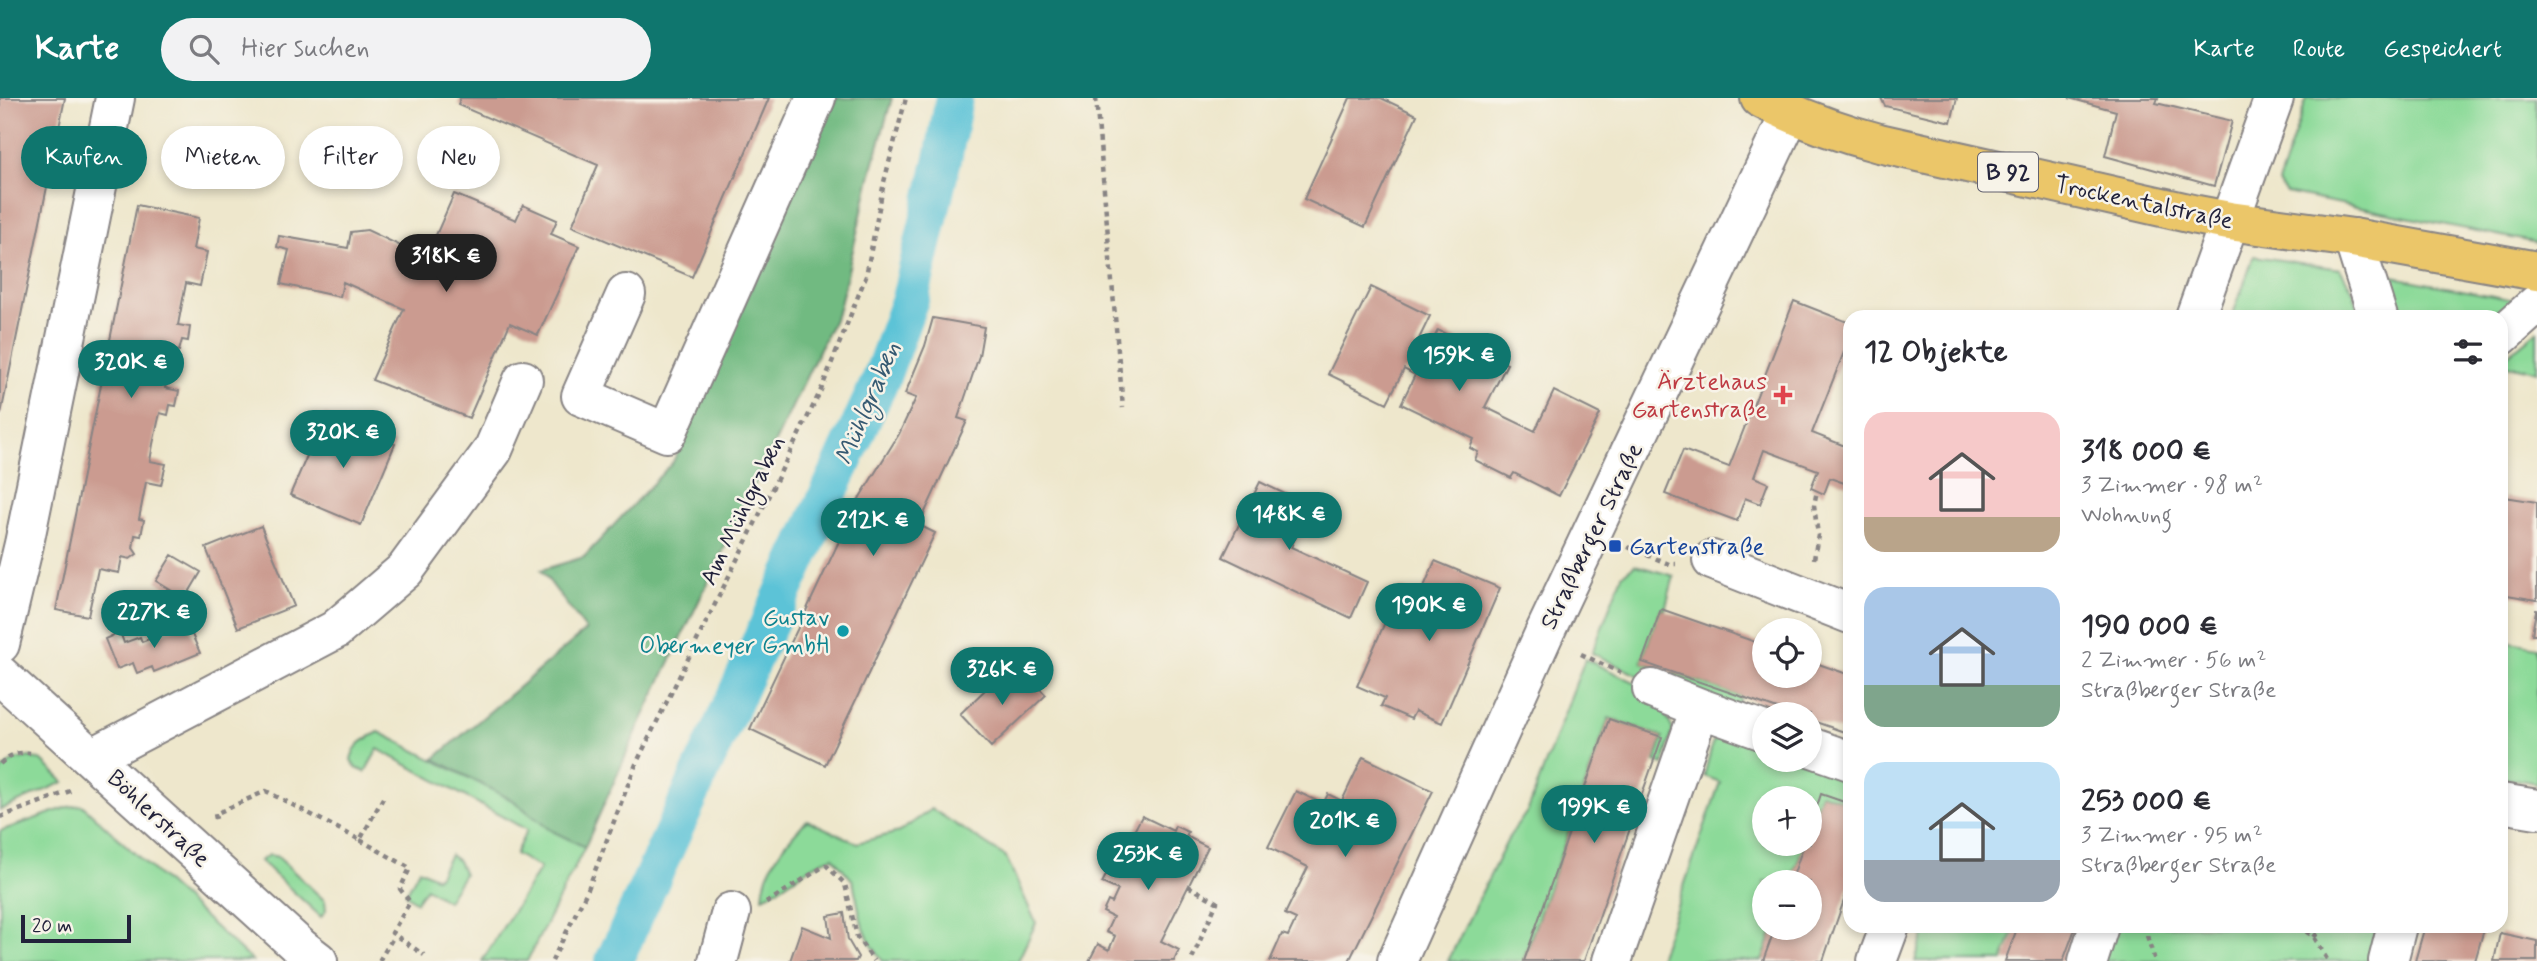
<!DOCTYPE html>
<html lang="de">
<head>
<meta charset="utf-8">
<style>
  body { margin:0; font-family:Mynerve,sans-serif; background:#f2f2f3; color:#2b2b33; height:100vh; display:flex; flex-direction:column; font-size:26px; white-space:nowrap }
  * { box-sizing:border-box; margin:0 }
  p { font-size:23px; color:#7c7c81 }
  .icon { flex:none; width:38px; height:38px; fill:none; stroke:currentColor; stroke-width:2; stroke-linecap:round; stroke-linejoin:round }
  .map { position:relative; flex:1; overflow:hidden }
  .drawer { position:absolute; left:1843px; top:212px; width:665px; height:623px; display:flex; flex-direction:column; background:#fff; border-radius:21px; box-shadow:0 4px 10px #0003 }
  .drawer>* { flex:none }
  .top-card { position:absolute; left:21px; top:28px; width:665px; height:63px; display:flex; gap:14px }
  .controls { position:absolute; left:1752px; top:520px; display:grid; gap:14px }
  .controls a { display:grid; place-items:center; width:70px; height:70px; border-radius:50%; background:#fff; box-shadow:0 4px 10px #0003; font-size:35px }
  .scale { position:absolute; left:21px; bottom:18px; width:110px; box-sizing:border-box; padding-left:7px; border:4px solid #22223b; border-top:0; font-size:19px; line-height:24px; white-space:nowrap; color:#22223b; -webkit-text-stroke:5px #f7f3e8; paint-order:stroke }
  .price { position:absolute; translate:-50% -60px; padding:0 16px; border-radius:24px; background:#0f766e; color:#fff; font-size:23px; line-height:46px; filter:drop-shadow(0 2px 4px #0008) }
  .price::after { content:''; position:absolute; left:50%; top:42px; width:21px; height:16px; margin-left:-10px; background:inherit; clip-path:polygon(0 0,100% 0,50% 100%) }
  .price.current { background:#222; color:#fff }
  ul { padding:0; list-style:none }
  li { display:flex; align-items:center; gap:21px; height:175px; padding:0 21px }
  li span { display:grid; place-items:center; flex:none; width:196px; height:140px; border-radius:21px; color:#555 }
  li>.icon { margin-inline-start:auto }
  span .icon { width:84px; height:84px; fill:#fffc; stroke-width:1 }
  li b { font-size:30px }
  h2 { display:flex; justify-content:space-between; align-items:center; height:84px; padding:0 21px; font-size:30px }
  .tag { padding:0 24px; border-radius:32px; background:#fff; box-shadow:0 4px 10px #0003; font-size:24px; line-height:63px }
  .tag.current { background:#0f766e; color:#fff }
  header { display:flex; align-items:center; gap:42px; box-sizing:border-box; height:98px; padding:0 35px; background:#0f766e; color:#fff }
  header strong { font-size:33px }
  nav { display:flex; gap:38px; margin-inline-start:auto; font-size:24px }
  .search { width:490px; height:63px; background:#f2f2f3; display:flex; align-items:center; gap:18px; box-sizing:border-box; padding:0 24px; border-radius:38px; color:#7c7c81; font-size:26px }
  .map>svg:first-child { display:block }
</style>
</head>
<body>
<header>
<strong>Karte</strong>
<div class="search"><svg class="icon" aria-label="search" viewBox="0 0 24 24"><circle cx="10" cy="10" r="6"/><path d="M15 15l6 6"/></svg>Hier suchen</div>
<nav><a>Karte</a><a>Route</a><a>Gespeichert</a></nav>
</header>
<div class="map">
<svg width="2537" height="863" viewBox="0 0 2537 863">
  <rect width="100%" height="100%" fill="#f7f3e8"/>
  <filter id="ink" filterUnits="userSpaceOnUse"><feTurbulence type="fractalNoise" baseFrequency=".0143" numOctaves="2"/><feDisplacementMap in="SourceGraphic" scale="14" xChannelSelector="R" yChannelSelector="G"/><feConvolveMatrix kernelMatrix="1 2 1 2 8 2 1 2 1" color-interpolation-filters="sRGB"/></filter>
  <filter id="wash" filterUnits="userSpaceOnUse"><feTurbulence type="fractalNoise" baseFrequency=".00686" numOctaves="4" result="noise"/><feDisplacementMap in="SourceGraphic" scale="28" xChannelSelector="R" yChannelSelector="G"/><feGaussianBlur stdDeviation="1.57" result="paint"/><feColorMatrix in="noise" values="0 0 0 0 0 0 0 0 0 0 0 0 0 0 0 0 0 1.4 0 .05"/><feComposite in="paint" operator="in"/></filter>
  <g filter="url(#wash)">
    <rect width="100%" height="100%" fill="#eee7cc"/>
    <!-- green -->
    <path fill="#8cda99" stroke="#577e6a" stroke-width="2" d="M2307 0H2537V145L2286 95 2278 85Z
      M2254 158 2340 171 2353 193 2361 219H2232Z
      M2383 177 2515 202 2496 219H2400Z
      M2537 233V273L2501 266V263Z
      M1635 467 1674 478 1665 512 1661 511 1642 564 1661 571 1653 585 1592 555 1622 477Z
      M2501 542 2537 549V685L2501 679Z
      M1585 561 1641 587 1665 615 1673 632 1663 667 1655 664 1663 639 1609 620 1523 863H1448L1509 739 1528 712Z
      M1674 575 1741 598 1736 611 1671 589Z
      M379 634 514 703 550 732 585 749 527 863H482L540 770 515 756 527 732 378 651 365 674 356 670 351 662C354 645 366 641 379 634Z
      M1719 634 1764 646V662H1809L1850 676V705L1821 695 1810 729V700H1764V746H1804L1790 784H1764V830H1774L1762 863H1658L1720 684 1704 678 1713 644Z
      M30 659 42 663 64 684 0 712V673L14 662Z
      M82 707 252 863H0V733L68 709Z
      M932 711 1006 759 1036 825 1018 863H883L871 846 862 826 853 783 833 759C806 767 788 789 763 799 764 768 787 743 807 722L857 745 899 734Z
      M269 757 278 759 325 803 326 812 321 819 260 763Z
      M450 757 458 763 464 776 447 803 426 790 416 804 406 796 419 771 437 780Z
      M1927 828H2016L2003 863H1915Z
      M2110 828H2378L2369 863H2098Z"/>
    <!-- forest -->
    <path fill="#71ba81" stroke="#4a6e5e" stroke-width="2" d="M836 0H892L872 71 839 211 638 630 585 749 550 732 514 703 434 661 586 532 541 472 584 459 673 364Z"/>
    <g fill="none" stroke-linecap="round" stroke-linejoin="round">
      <!-- canal -->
      <path stroke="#5bc3d7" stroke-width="38" d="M614 863 881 281 910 201 944 56 954 0"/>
    </g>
    <g id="blocks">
      <!-- building -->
      <path fill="#cb9b90" d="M0 0H65L1 316H0Z
        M460 0H769L692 179 572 128 598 67 458 7Z
        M1350 0H1381L1417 17 1365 129 1304 101Z
        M1881 0H1957L1951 24 1885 8Z
        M2069 0H2158L2156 5 2232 23 2214 88 2105 58 2116 13Z
        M454 96 516 122 523 107 557 122 551 136 579 148 538 237 510 225 469 320 372 282 404 211 343 184 340 199 281 186 289 152 277 149 279 138 348 150 351 134 367 132 426 160Z
        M137 107 199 120 193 151 207 154 200 188 186 185 178 227 190 229 188 243 182 242 179 253 173 252 165 290 179 293 176 308 170 307 168 317 160 315 153 346 150 363 166 366 161 387 146 384 139 421 144 422 141 438 135 437 133 450 137 456 130 461 122 459 119 475 98 471 88 518 56 512Z
        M1371 189 1430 218 1415 249 1427 254 1438 232 1507 266 1485 309 1535 333 1554 293 1600 316 1559 398 1514 375 1511 380 1475 362 1478 354 1470 350 1474 341 1401 306 1415 277 1404 271 1387 305 1328 276Z
        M1794 203 1850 225V239L1812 335 1850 350V387L1830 380 1824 396 1811 390 1818 372 1764 352 1754 379 1768 385 1760 406 1745 400 1737 423 1665 396 1683 352 1729 369Z
        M933 220 984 229 979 258 958 320 967 323 919 427 935 435 825 667 750 631 860 399 899 336 916 300 905 296 925 248Z
        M325 316 395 346 361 427 290 397Z
        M1260 384 1310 408 1291 449 1367 484 1351 520 1223 459Z
        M2505 399 2537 404V502L2501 496V477L2505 449 2501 448V426Z
        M261 428 294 508 238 530 206 450Z
        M172 457 201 474 185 501 156 483Z
        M1435 463 1500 490 1442 625 1415 613 1411 621 1381 608 1385 600 1357 588 1400 490 1420 498Z
        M1661 511 1764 547V578H1810V563L1850 577V636L1810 622V616H1792L1642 564Z
        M2536 512H2537V536H2532Z
        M187 525 200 555 154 574 152 569 137 575 133 565 117 571 105 541 120 534 124 545 140 539 142 544Z
        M1008 570 1025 589 1032 583 1046 597 991 649 960 616Z
        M1609 621 1662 639 1590 845 1584 863H1524Z
        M1363 659 1433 693 1349 863H1270L1282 836 1288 838 1296 821 1285 816 1308 769 1268 749 1296 693 1323 706 1328 696 1342 703Z
        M1821 696 1850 706V785L1827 851 1823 863H1763L1775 830H1810V784H1791L1804 746H1810V730Z
        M1142 718 1173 733 1175 728 1188 734 1186 738 1208 749 1161 843 1179 852 1174 863H1089L1098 846 1109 852 1115 838 1106 834 1113 819 1103 814 1108 803 1112 805 1118 792 1102 785 1123 744 1138 751 1143 740 1133 735Z
        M844 815 848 842 858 859 856 863H790L802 828 831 840 828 818Z
        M2018 828H2076L2063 863H2005Z
        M2425 828H2471L2484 831 2475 863H2415Z
        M2500 835 2537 843V863H2494Z"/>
    </g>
  </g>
  <g filter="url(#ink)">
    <use href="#blocks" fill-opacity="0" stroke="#888484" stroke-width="2"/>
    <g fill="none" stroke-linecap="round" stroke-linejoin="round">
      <defs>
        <path id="minor" d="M2353 140 2378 219
          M626 196 581 298 667 335 816 0
          M2195 219 2274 0
          M2501 238 2537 206
          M1712 462 1850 516
          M0 546 24 446 115 0
          M0 577 301 850 318 863
          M1652 591 1700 610
          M1810 649 1850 663
          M93 659 335 532 405 472 493 352 523 282
          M2501 705 2537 711
          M718 863 731 814
          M1397 863 1543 538 1790 16
          M1612 863 1700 610 1764 633
          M1877 863 1890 828
          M2088 863 2099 828
          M2388 863 2397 828"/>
        <path id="major" d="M1760 0C1798 20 1837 34 1879 45L2197 117 2229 123 2353 140 2537 173"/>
      </defs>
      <!-- minor casing -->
      <use href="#minor" stroke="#888484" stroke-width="42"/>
      <!-- major casing -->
      <use href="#major" stroke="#888484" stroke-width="42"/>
      <!-- path -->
      <path stroke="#888484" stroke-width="4.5" stroke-dasharray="5 5" stroke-linecap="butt" d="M1096 0 1123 310
        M1628 449 1669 466H1676
        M1814 461 1818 437 1814 407 1817 393
        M1581 556 1621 575
        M0 666C9 657 17 654 30 655
        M0 719 73 692
        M216 721 215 716 266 693 360 742 383 700
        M360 742 410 770 400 791 410 804 392 835 424 857
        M1188 788 1217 804 1191 863
        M766 805 826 767 845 786 857 839 874 863
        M2144 828 2155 863
        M2298 828 2314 839 2328 863
        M2314 839 2324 828
        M379 863 394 838
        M552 863 588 791 636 666 821 292 866 178 884 84 906 0"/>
      <!-- minor -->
      <use href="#minor" stroke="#fff" stroke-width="38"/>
      <!-- major -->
      <use href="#major" stroke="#ebc669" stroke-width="38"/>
    </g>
  </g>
  <!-- markers -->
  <path fill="#e0444e" stroke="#f7f3e8" stroke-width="2.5" d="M1779.5 286.5h7v7h7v7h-7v7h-7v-7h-7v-7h7z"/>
  <rect fill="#1a4fb4" stroke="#f7f3e8" stroke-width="2.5" x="1608" y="441" width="14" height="14" rx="3.5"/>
  <circle fill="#0f9aa8" stroke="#f7f3e8" stroke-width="2.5" cx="843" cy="533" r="7"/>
  <g text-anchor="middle" stroke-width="5" stroke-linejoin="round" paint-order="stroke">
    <!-- shield labels -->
    <rect fill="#f7f3e8" stroke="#62616f" stroke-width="2" x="1978" y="54.5" width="60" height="39" rx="5"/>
    <g font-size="23" font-weight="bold" fill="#22223b">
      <text x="2008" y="82">B 92</text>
    </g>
    <!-- street labels -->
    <g font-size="24" fill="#22223b" stroke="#f7f3e8">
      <text transform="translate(2144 104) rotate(12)" y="8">Trockentalstraße</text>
      <text transform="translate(742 412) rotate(-64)" y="8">Am Mühlgraben</text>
      <text transform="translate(1591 438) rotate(-64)" y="8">Straßberger Straße</text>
      <text transform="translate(159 720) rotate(43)" y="8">Böhlerstraße</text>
    </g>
    <!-- health labels -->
    <g font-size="24" fill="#be3a42" stroke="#f7f3e8" text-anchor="end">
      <text x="1767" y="291">Ärztehaus<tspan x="1767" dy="28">Gartenstraße</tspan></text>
    </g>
    <!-- transit labels -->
    <g font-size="24" fill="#164399" stroke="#f7f3e8" text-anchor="start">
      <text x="1629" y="456">Gartenstraße</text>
    </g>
    <!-- culture labels -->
    <g font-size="24" fill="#0d838f" stroke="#f7f3e8" text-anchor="end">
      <text x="829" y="527">Gustav<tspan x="829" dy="28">Obermeyer GmbH</tspan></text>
    </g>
    <!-- water labels -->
    <g font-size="26" font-style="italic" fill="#365a72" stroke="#f7f3e8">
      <text transform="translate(867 305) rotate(-67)" y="9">Mühlgraben</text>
    </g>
  </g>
</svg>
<div class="controls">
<a><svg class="icon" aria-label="locate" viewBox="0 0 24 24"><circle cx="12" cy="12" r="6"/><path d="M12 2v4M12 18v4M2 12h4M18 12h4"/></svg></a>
<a><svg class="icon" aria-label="layers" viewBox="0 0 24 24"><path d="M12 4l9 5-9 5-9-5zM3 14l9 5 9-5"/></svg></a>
<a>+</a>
<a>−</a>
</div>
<div class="scale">20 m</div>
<b class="price current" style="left:446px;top:196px">318K €</b>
<b class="price" style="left:1459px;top:295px">159K €</b>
<b class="price" style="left:131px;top:302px">320K €</b>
<b class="price" style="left:343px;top:372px">320K €</b>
<b class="price" style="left:1289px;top:454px">148K €</b>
<b class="price" style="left:873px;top:460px">212K €</b>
<b class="price" style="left:1429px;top:545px">190K €</b>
<b class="price" style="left:154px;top:552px">227K €</b>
<b class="price" style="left:1002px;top:609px">326K €</b>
<b class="price" style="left:1594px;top:747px">199K €</b>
<b class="price" style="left:1345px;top:761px">201K €</b>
<b class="price" style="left:1148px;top:794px">253K €</b>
<div class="top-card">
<a class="tag current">Kaufen</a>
<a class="tag">Mieten</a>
<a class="tag">Filter</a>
<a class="tag">Neu</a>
</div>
<section class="drawer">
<h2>12 Objekte<svg class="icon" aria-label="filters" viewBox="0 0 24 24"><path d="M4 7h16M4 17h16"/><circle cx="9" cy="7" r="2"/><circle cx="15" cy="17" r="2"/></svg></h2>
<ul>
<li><span style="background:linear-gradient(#f6c9c9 75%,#b9a48a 0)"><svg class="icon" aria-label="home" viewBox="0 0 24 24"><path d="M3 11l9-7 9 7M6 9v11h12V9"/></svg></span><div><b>318 000 €</b><p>3 Zimmer · 98 m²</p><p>Wohnung</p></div></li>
<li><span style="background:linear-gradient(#a9c7e8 70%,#7fa58c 0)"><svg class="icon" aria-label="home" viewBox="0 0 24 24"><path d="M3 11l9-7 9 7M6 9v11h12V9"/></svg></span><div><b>190 000 €</b><p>2 Zimmer · 56 m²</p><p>Straßberger Straße</p></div></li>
<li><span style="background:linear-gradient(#bfe0f5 70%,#9aa5b1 0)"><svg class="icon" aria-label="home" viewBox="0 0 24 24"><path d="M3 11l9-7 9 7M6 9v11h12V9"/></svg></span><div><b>253 000 €</b><p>3 Zimmer · 95 m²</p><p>Straßberger Straße</p></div></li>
</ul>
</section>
</div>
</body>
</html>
